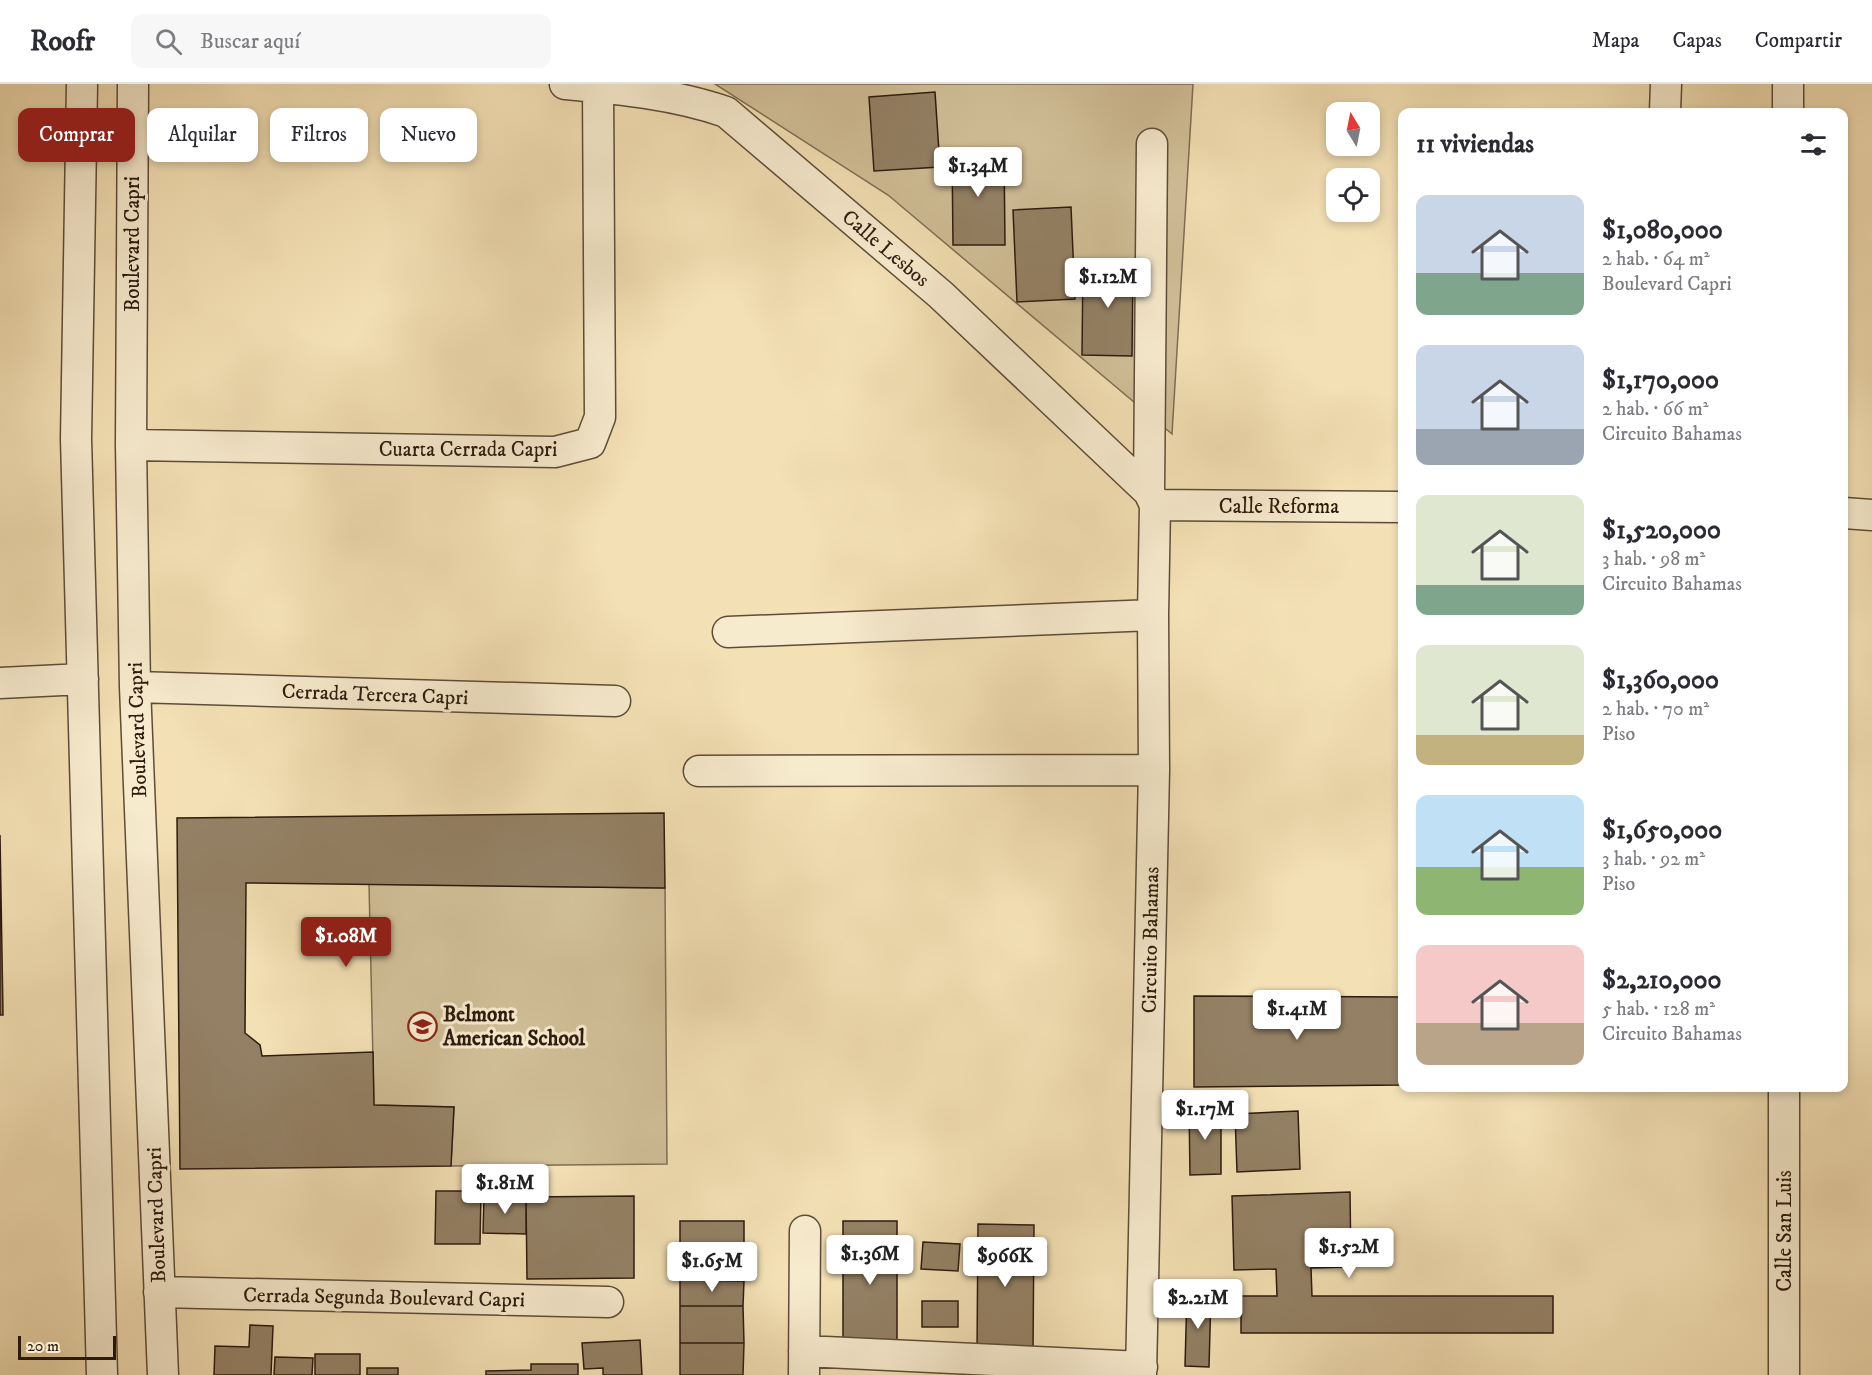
<!DOCTYPE html>
<html lang="es">
<head>
<meta charset="utf-8">
<style>
  body { margin:0; font-family:"IM FELL DW Pica",serif; background:#f7f7f7; color:#2b2b33; height:100vh; display:flex; flex-direction:column; font-size:22px; white-space:nowrap }
  * { box-sizing:border-box; margin:0 }
  p { font-size:20px; color:#7c7c81 }
  .icon { flex:none; width:33px; height:33px; fill:none; stroke:currentColor; stroke-width:2; stroke-linecap:round; stroke-linejoin:round }
  .map { position:relative; flex:1; overflow:hidden }
  .drawer { position:absolute; left:1398px; top:24px; width:450px; height:984px; display:flex; flex-direction:column; background:#fff; border-radius:12px; box-shadow:0 3px 9px #0003 }
  .drawer>* { flex:none }
  .top-card { position:absolute; left:18px; top:24px; width:570px; height:54px; display:flex; gap:12px }
  .needle { width:39px; rotate:350deg }
  .controls { position:absolute; left:1326px; top:18px; display:grid; gap:12px }
  .controls a { display:grid; place-items:center; width:54px; height:54px; border-radius:12px; background:#fff; box-shadow:0 3px 9px #0003; font-size:30px }
  .scale { position:absolute; left:18px; bottom:15px; width:98px; box-sizing:border-box; padding-left:6px; border:3px solid #2d1b0f; border-top:0; font-size:16px; line-height:21px; white-space:nowrap; color:#2d1b0f; -webkit-text-stroke:4px #f7ebce; paint-order:stroke }
  .price { position:absolute; translate:-50% -51px; padding:0 14px; border-radius:6px; background:#fff; color:#222; font-size:20px; line-height:39px; filter:drop-shadow(0 2px 3px #0008) }
  .price::after { content:''; position:absolute; left:50%; top:36px; width:18px; height:14px; margin-left:-9px; background:inherit; clip-path:polygon(0 0,100% 0,50% 100%) }
  .price.active { background:#8f2418; color:#fff }
  ul { padding:0; list-style:none }
  li { display:flex; align-items:center; gap:18px; height:150px; padding:0 18px }
  li span { display:grid; place-items:center; flex:none; width:168px; height:120px; border-radius:12px; color:#555 }
  li>.icon { margin-inline-start:auto }
  span .icon { width:72px; height:72px; fill:#fffc; stroke-width:1 }
  li b { font-size:26px }
  h2 { display:flex; justify-content:space-between; align-items:center; height:72px; padding:0 18px; font-size:26px }
  .tag { padding:0 21px; border-radius:12px; background:#fff; box-shadow:0 3px 9px #0003; font-size:21px; line-height:54px }
  .tag.active { background:#8f2418; color:#fff }
  header { display:flex; align-items:center; gap:36px; box-sizing:border-box; height:84px; padding:0 30px; background:#fff; border-bottom:2px solid #e1e1e2 }
  header strong { font-size:28px }
  nav { display:flex; gap:33px; margin-inline-start:auto; font-size:21px }
  .search { width:420px; height:54px; background:#f7f7f7; display:flex; align-items:center; gap:15px; box-sizing:border-box; padding:0 21px; border-radius:12px; color:#7c7c81; font-size:22px }
  .map>svg:first-child { display:block }
</style>
</head>
<body>
<header>
<strong>Roofr</strong>
<div class="search"><svg class="icon" aria-label="search" viewBox="0 0 24 24"><circle cx="10" cy="10" r="6"/><path d="M15 15l6 6"/></svg>Buscar aquí</div>
<nav><a>Mapa</a><a>Capas</a><a>Compartir</a></nav>
</header>
<div class="map">
<svg width="1872" height="1291" viewBox="0 0 1872 1291">
  <rect width="100%" height="100%" fill="#f3e0b4"/>
  <filter id="stains"><feTurbulence type="fractalNoise" baseFrequency=".00333" numOctaves="4"/><feColorMatrix values="0 0 0 0 .2 0 0 0 0 .09 0 0 0 0 .02 0 0 0 .5 -.17"/></filter>
  <radialGradient id="worn" r=".72"><stop offset=".6" stop-color="#630" stop-opacity="0"/><stop offset="1" stop-color="#630" stop-opacity=".3"/></radialGradient>
  <!-- green -->
  <path fill="#d1bf98" stroke="#7f6d54" stroke-width="1.5" d="M715 0H1193L1172 350 888 111Z
    M369 800 665 804 667 1080 451 1082 454 1023 374 1021Z"/>
  <!-- building -->
  <path fill="#948165" stroke="#2d1b0f" stroke-width="1.5" d="M935 8 940 83 874 87 869 13Z
    M952 67H1004L1005 161H953Z
    M1071 123 1075 215 1017 218 1013 126Z
    M1083 179H1133L1132 272 1082 271Z
    M664 729 665 804 246 799 245 949 260 961 262 972 373 968 374 1021 454 1023 451 1082 180 1085 177 734Z
    M0 751 3 931H0Z
    M1194 912 1402 913V1001L1194 1003Z
    M1189 1024H1221V1090L1190 1091Z
    M1298 1027 1300 1085 1237 1088 1235 1030Z
    M436 1107H481L480 1160H435Z
    M1350 1108 1351 1183 1311 1184 1312 1212H1553V1249H1241V1212H1277L1276 1185 1234 1186 1232 1112Z
    M634 1112V1194L527 1195 526 1113Z
    M484 1113H526V1150L483 1149Z
    M680 1137H744V1197L680 1196Z
    M843 1137H897V1266L843 1267Z
    M978 1140 1034 1141 1033 1267H977Z
    M923 1158 960 1160 958 1187 921 1185Z
    M680 1196 744 1197 743 1222H680Z
    M1187 1209 1211 1210 1209 1283 1185 1282Z
    M922 1217H958V1243H922Z
    M680 1222H743L744 1259H680Z
    M250 1241 273 1242 271 1291H214L215 1262 249 1263Z
    M640 1256 642 1291H603V1284L584 1285 582 1259Z
    M680 1259H744L743 1291H680Z
    M315 1270H360V1291H315Z
    M275 1273 313 1274 312 1291H274Z
    M531 1280H578V1291H486V1287L531 1286Z
    M367 1284H398V1291H367Z"/>
  <g fill="none" stroke-linecap="round" stroke-linejoin="round">
    <defs>
      <path id="street" d="M82 0 76 355 102 1291
        M133 0 131 361 135 603 163 1291
        M565 0C619 5 674 10 726 28L941 211 1149 408 1155 421 1153 531 1154 686 1141 1291
        M1665 28 1666 0
        M1788 28V0
        M131 361 555 368 590 359 600 333 598 3
        M1149 408 1152 60
        M1155 421 1402 423
        M1844 429 1872 431
        M728 548 1153 531
        M0 599 83 595
        M135 603 615 617
        M699 687 1154 686
        M1784 1004V1291
        M159 1208 608 1218
        M804 1267 1142 1283
        M804 1291 805 1147"/>
    </defs>
    <!-- street casing -->
    <use href="#street" stroke="#5e4c38" stroke-width="33"/>
    <!-- street -->
    <use href="#street" stroke="#f7ebce" stroke-width="30"/>
  </g>
  <!-- icons -->
  <defs>
    <symbol id="school-ring" viewBox="-11 -11 22 22"><circle r="9.5" fill="#f7ebce" stroke="#8f2418" stroke-width="1.5"/><path d="M0-5L7-2L0 1L-7-2ZM-4 1L0 2.5L4 1V4Q0 6-4 4Z" fill="#8f2418"/></symbol>
  </defs>
  <g fill-rule="evenodd">
    <use href="#school-ring" x="406" y="926" width="33" height="33"/>
  </g>
  <g text-anchor="middle" stroke-width="6" stroke-linejoin="round" paint-order="stroke">
    <!-- street labels -->
    <g font-size="21" fill="#2d1b0f" stroke="#f7ebce">
      <text transform="translate(132 160) rotate(-90)" y="7">Boulevard Capri</text>
      <text transform="translate(886 164) rotate(40)" y="7">Calle Lesbos</text>
      <text x="468" y="372">Cuarta Cerrada Capri</text>
      <text x="1279" y="429">Calle Reforma</text>
      <text transform="translate(375 610) rotate(2)" y="7">Cerrada Tercera Capri</text>
      <text transform="translate(137 646) rotate(-92)" y="7">Boulevard Capri</text>
      <text transform="translate(1150 856) rotate(-89)" y="7">Circuito Bahamas</text>
      <text transform="translate(156 1131) rotate(-92)" y="7">Boulevard Capri</text>
      <text transform="translate(1784 1147) rotate(-90)" y="7">Calle San Luis</text>
      <text transform="translate(384 1213) rotate(1)" y="7">Cerrada Segunda Boulevard Capri</text>
    </g>
    <!-- poi labels -->
    <g font-size="21" font-weight="bold" fill="#2d1b0f" stroke="#f7ebce" text-anchor="start">
      <text x="443" y="937">Belmont<tspan x="443" dy="24">American School</tspan></text>
    </g>
  </g>
  <rect width="100%" height="100%" filter="url(#stains)"/>
  <rect width="100%" height="100%" fill="url(#worn)"/>
</svg>
<div class="controls">
<a><svg class="needle" viewBox="-14 -14 28 28"><path d="M0-13l5 13h-10z" fill="#e53935"/><path d="M0 13l5-13h-10z" fill="#7c7c81"/></svg></a>
<a><svg class="icon" aria-label="locate" viewBox="0 0 24 24"><circle cx="12" cy="12" r="6"/><path d="M12 2v4M12 18v4M2 12h4M18 12h4"/></svg></a>
</div>
<div class="scale">20 m</div>
<b class="price" style="left:978px;top:114px">$1.34M</b>
<b class="price" style="left:1108px;top:225px">$1.12M</b>
<b class="price active" style="left:346px;top:884px">$1.08M</b>
<b class="price" style="left:1297px;top:957px">$1.41M</b>
<b class="price" style="left:1205px;top:1057px">$1.17M</b>
<b class="price" style="left:505px;top:1131px">$1.81M</b>
<b class="price" style="left:1349px;top:1195px">$1.52M</b>
<b class="price" style="left:870px;top:1202px">$1.36M</b>
<b class="price" style="left:1005px;top:1204px">$966K</b>
<b class="price" style="left:712px;top:1209px">$1.65M</b>
<b class="price" style="left:1198px;top:1246px">$2.21M</b>
<div class="top-card">
<a class="tag active">Comprar</a>
<a class="tag">Alquilar</a>
<a class="tag">Filtros</a>
<a class="tag">Nuevo</a>
</div>
<section class="drawer">
<h2>11 viviendas<svg class="icon" aria-label="filters" viewBox="0 0 24 24"><path d="M4 7h16M4 17h16"/><circle cx="9" cy="7" r="2"/><circle cx="15" cy="17" r="2"/></svg></h2>
<ul>
<li><span style="background:linear-gradient(#c9d6e8 65%,#7fa58c 0)"><svg class="icon" aria-label="home" viewBox="0 0 24 24"><path d="M3 11l9-7 9 7M6 9v11h12V9"/></svg></span><div><b>$1,080,000</b><p>2 hab. · 64 m²</p><p>Boulevard Capri</p></div></li>
<li><span style="background:linear-gradient(#c9d6e8 70%,#9aa5b1 0)"><svg class="icon" aria-label="home" viewBox="0 0 24 24"><path d="M3 11l9-7 9 7M6 9v11h12V9"/></svg></span><div><b>$1,170,000</b><p>2 hab. · 66 m²</p><p>Circuito Bahamas</p></div></li>
<li><span style="background:linear-gradient(#dfe7d0 75%,#7fa58c 0)"><svg class="icon" aria-label="home" viewBox="0 0 24 24"><path d="M3 11l9-7 9 7M6 9v11h12V9"/></svg></span><div><b>$1,520,000</b><p>3 hab. · 98 m²</p><p>Circuito Bahamas</p></div></li>
<li><span style="background:linear-gradient(#dfe7d0 75%,#c2b280 0)"><svg class="icon" aria-label="home" viewBox="0 0 24 24"><path d="M3 11l9-7 9 7M6 9v11h12V9"/></svg></span><div><b>$1,360,000</b><p>2 hab. · 70 m²</p><p>Piso</p></div></li>
<li><span style="background:linear-gradient(#bfe0f5 60%,#8fb573 0)"><svg class="icon" aria-label="home" viewBox="0 0 24 24"><path d="M3 11l9-7 9 7M6 9v11h12V9"/></svg></span><div><b>$1,650,000</b><p>3 hab. · 92 m²</p><p>Piso</p></div></li>
<li><span style="background:linear-gradient(#f6c9c9 65%,#b9a48a 0)"><svg class="icon" aria-label="home" viewBox="0 0 24 24"><path d="M3 11l9-7 9 7M6 9v11h12V9"/></svg></span><div><b>$2,210,000</b><p>5 hab. · 128 m²</p><p>Circuito Bahamas</p></div></li>
</ul>
</section>
</div>
</body>
</html>
